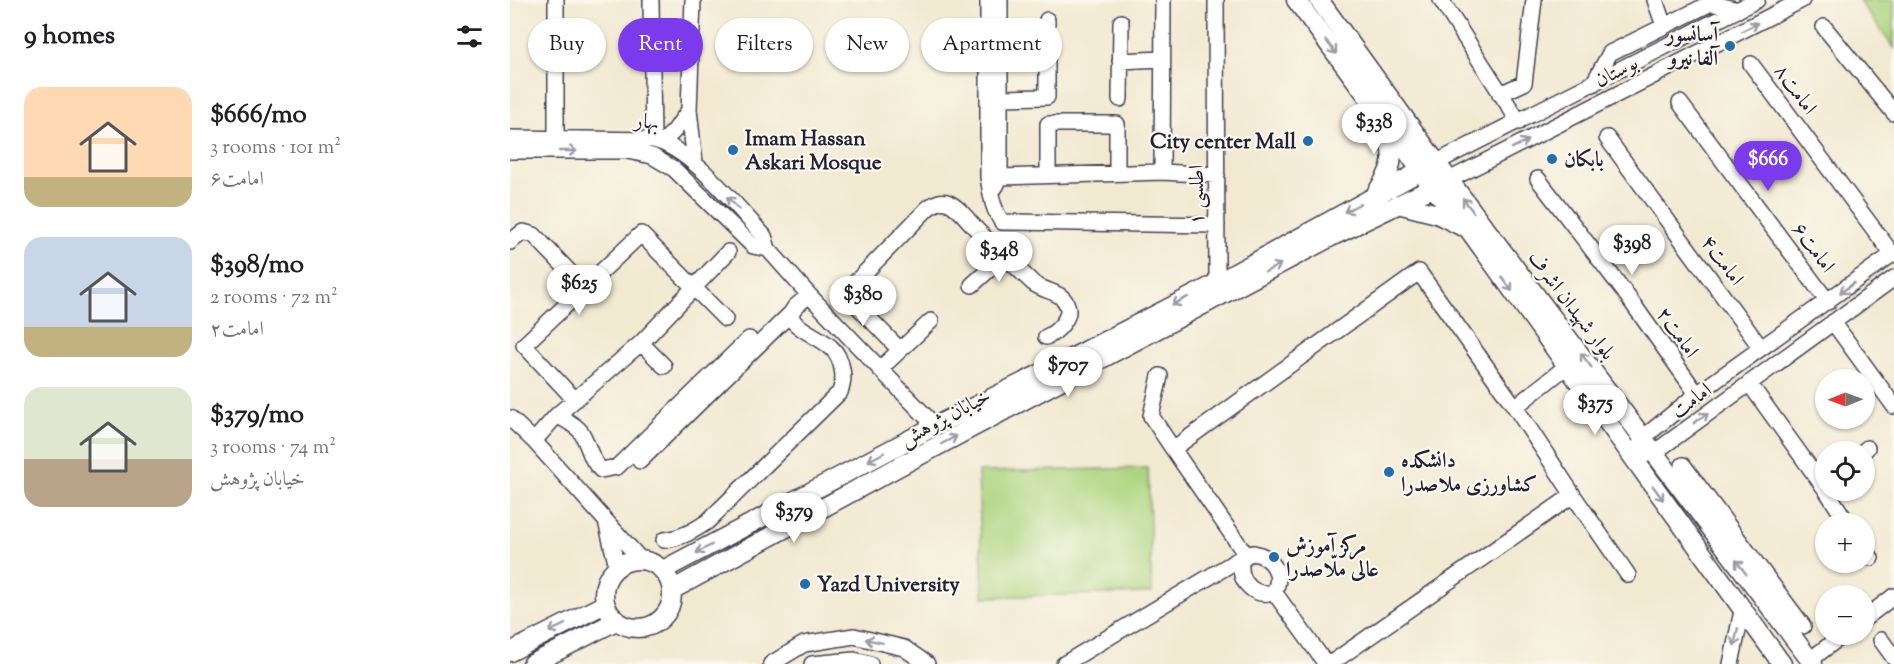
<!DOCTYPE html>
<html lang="en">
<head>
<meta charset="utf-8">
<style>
  body { margin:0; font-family:"Sorts Mill Goudy",Amiri,serif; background:#f6f6f6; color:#202124; height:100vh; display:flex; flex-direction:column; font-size:22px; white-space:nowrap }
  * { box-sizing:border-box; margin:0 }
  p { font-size:20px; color:#757577 }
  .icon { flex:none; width:33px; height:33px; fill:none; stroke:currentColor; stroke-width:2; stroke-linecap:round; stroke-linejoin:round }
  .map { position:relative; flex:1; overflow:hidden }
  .drawer { display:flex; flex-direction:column; background:#fff; width:510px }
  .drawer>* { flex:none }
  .guide { position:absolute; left:18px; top:18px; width:570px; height:54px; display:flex; gap:12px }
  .needle { width:39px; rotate:269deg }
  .buttons { position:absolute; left:1305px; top:369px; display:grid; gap:12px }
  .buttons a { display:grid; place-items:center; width:60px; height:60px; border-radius:50%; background:#fff; box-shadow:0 2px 4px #0004; font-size:30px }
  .price { position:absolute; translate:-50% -51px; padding:0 14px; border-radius:21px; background:#fff; color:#222; font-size:20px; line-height:39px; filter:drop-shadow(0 2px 3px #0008) }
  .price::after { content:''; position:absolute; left:50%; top:36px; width:18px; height:14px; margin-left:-9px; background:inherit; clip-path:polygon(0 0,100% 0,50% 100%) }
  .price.selected { background:#7c3aed; color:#fff }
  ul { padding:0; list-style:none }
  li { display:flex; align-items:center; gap:18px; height:150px; padding:0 24px }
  li span { display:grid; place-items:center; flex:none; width:168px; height:120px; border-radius:18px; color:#555 }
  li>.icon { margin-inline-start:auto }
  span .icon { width:72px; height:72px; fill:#fffc; stroke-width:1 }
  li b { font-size:26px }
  h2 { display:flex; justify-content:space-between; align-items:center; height:72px; padding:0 24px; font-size:26px }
  .chip { padding:0 21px; border-radius:27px; background:#fff; box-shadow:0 2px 4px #0004; font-size:21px; line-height:54px }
  .chip.selected { background:#7c3aed; color:#fff }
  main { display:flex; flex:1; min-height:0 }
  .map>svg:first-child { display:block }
</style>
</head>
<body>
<main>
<section class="drawer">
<h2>9 homes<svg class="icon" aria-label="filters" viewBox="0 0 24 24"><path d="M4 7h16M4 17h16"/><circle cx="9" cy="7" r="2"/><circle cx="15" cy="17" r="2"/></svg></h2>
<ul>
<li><span style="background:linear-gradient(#ffd9b3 75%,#c2b280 0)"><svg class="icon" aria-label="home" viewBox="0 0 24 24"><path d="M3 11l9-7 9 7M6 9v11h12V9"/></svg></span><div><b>$666/mo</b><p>3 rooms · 101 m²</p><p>امامت۶</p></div></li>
<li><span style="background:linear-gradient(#c9d6e8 75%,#c2b280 0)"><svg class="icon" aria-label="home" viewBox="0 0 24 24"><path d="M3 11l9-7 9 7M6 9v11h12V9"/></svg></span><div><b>$398/mo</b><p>2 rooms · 72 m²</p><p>امامت۲</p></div></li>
<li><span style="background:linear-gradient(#dfe7d0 60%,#b9a48a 0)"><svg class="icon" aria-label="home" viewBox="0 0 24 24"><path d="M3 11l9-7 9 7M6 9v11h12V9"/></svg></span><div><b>$379/mo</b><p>3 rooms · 74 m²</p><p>خیابان پژوهش</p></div></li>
</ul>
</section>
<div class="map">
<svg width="1384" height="664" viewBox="0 0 1384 664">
  <rect width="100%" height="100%" fill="#fbf7ec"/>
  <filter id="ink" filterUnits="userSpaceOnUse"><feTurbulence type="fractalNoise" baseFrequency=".0167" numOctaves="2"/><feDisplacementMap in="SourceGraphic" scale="12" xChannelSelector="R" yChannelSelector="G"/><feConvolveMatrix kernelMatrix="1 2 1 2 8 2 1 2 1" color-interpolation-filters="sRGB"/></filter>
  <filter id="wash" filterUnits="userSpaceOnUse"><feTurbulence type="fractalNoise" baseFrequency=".008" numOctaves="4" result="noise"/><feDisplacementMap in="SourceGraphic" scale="24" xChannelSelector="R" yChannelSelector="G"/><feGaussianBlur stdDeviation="1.35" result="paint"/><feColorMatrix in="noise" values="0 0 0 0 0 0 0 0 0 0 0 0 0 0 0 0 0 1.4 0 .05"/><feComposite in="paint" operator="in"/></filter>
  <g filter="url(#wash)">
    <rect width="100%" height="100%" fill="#f2e9d1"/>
    <!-- green -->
    <path fill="#add580" stroke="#687c5e" stroke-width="1.5" d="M1349 0H1384V48Z
      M638 468 642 593 473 597 468 472Z"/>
  </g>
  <g filter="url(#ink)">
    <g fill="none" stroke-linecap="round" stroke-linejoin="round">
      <defs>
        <path id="minor" d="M46 0V139
          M141 0 143 140
          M183 0 179 110 185 163
          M478 0V177C481 194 482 208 492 222L707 225
          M706 0 707 283
          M931 0 1009 122
          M1145 0 1154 26
          M1314 27 1384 113
          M610 61 652 59
          M1241 64 1383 255
          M1083 84 1100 53 1201 3 1228 10
          M990 94 1014 83 1024 0
          M490 98 537 97V20
          M610 99 611 22
          M1170 103 1318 302
          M0 138 143 140C181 148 227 207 254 236L258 249 299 295 425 426
          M1097 138 1251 348
          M153 142 165 130 179 110
          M0 151H117L142 156 164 169 243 246 258 249
          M927 162 1247 0
          M652 172 653 0
          M538 175V124H607V173
          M490 177 652 172 707 175
          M1028 179 1113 290 1187 394
          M939 180 1292 0
          M486 186 490 177V0
          M0 242 13 232 24 235 75 288
          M462 285 494 256
          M1323 322 1384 406
          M131 343 154 366
          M390 350 335 293 418 208C424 204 431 199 439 203 450 208 460 223 469 232 487 249 505 266 523 283 534 292 552 291 557 305 562 318 546 333 536 337
          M370 369 421 321
          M650 376 641 416 663 449
          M1239 383 1316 490
          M65 400 14 345 131 234 215 319
          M47 415 131 343 218 252
          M0 418 24 441 131 560
          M24 441 47 415C55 420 66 425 71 432 79 445 80 460 91 470L107 467 239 339
          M1129 446 1134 437 1187 394 1384 253
          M1353 452 1357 448
          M1134 455 1145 452 1384 278
          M130 461 281 313
          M1173 465 1293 626
          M1316 490 1338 524
          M1063 495 1118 575
          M96 521 107 567
          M154 540C172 538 183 531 197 522L330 392C333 384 334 377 332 369 328 340 300 339 283 321L281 313 285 307 299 295
          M1354 548 1361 558
          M743 553C762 556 774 574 764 592 744 598 729 582 731 562L736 555Z
          M764 592 816 664
          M1354 619 1384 596
          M1371 640 1384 658
          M1300 660 1334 634
          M261 664 294 644 344 636 394 648 417 664
          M302 664 344 660 360 664
          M554 664 736 555 663 449 909 272 1005 407 1057 366
          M820 664 1063 495 1005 407
          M1221 664 1232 611"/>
        <path id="major" d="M786 0 872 116 923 188 959 230 1272 664
          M809 0 939 180 1303 664
          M865 195C883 168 886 160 876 129
          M888 204 927 214 951 226
          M94 594a34 34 0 1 1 68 0a34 34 0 1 1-68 0Z
          M153 570 425 426 546 366 707 283 927 162
          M162 590 388 467 821 237 939 180
          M0 652 95 604
          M22 664 106 621"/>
      </defs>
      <!-- minor casing -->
      <use href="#minor" stroke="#414052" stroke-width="18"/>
      <!-- major casing -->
      <use href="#major" stroke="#414052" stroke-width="21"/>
      <!-- minor -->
      <use href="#minor" stroke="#fff" stroke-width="15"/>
      <!-- major -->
      <use href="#major" stroke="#fff" stroke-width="18"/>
    </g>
    <!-- one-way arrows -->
    <defs><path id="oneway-shaft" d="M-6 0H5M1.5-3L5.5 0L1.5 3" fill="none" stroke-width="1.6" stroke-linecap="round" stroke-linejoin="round" transform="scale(1.5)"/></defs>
    <g stroke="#9c9ca7">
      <use href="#oneway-shaft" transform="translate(1240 27) rotate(-27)"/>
      <use href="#oneway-shaft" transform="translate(821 47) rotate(53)"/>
      <use href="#oneway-shaft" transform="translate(1010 144) rotate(-27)"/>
      <use href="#oneway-shaft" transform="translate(58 151)"/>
      <use href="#oneway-shaft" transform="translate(223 203) rotate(-134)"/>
      <use href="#oneway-shaft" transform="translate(958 205) rotate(-127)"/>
      <use href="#oneway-shaft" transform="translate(842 208) rotate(152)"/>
      <use href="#oneway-shaft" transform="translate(763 268) rotate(-28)"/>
      <use href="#oneway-shaft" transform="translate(997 284) rotate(54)"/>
      <use href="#oneway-shaft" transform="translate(1337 288) rotate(144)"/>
      <use href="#oneway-shaft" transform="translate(670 301) rotate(153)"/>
      <use href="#oneway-shaft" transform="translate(1076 360) rotate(-127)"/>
      <use href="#oneway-shaft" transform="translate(1191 418) rotate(-36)"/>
      <use href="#oneway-shaft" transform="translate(439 440) rotate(-28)"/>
      <use href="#oneway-shaft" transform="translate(366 457) rotate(152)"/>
      <use href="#oneway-shaft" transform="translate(1148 493) rotate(54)"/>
      <use href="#oneway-shaft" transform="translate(194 549) rotate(152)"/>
      <use href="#oneway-shaft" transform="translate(1231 567) rotate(-127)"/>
      <use href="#oneway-shaft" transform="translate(47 628) rotate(154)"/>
      <use href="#oneway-shaft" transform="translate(1226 637) rotate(102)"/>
      <use href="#oneway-shaft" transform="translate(364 641) rotate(-168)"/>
    </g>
  </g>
  <!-- markers -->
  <g fill="#1f6fb2" stroke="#fbf7ec" stroke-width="2">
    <circle cx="1220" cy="46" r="6"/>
    <circle cx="798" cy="141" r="6"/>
    <circle cx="223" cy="150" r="6"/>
    <circle cx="1042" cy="159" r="6"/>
    <circle cx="879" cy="472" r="6"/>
    <circle cx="764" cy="557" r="6"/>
    <circle cx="295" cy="584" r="6"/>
  </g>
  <g text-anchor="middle" stroke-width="4.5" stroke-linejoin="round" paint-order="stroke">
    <!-- poi labels -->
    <g font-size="21" font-weight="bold" fill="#22223b" stroke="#fbf7ec" text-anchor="start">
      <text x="1208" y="41" text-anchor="end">آسانسور<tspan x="1208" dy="24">آلفا نيرو</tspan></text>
      <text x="235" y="145">Imam Hassan<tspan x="235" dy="24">Askari Mosque</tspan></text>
      <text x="786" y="148" text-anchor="end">City center Mall</text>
      <text x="1054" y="166">بابکان</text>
      <text x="891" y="467">دانشکده<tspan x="891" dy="24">کشاورزی ملاصدرا</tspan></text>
      <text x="776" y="552">مرکز آموزش<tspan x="776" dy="24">عالی ملّاصدرا</tspan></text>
      <text x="307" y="591">Yazd University</text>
    </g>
    <!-- street labels -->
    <g font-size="21" fill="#22223b" stroke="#fbf7ec">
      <text transform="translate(1106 71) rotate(-27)" y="7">بوستان</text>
      <text transform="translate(1286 89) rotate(54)" y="7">امامت۸</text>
      <text transform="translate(137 121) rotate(7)" y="7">بهار</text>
      <text transform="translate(686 195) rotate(-90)" y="7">اطلسی ۱</text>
      <text transform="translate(1304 247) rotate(54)" y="7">امامت۶</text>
      <text transform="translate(1213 260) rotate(54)" y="7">امامت۴</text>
      <text transform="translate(1062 305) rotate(53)" y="7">بلوار شهیدان اشرف</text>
      <text transform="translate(1168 332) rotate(55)" y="7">امامت۲</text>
      <text transform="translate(1181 400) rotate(-36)" y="7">امامت</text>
      <text transform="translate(435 417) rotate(-28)" y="7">خیابان پژوهش</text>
    </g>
  </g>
</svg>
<div class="buttons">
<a><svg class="needle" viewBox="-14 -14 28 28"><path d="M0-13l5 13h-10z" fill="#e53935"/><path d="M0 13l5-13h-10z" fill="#757577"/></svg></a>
<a><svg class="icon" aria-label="locate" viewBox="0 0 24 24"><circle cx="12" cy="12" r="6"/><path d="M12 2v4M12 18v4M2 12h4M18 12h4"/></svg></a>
<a>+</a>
<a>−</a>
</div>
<b class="price" style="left:864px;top:155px">$338</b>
<b class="price selected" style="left:1258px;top:192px">$666</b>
<b class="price" style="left:1122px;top:276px">$398</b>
<b class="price" style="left:489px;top:283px">$348</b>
<b class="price" style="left:69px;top:316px">$625</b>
<b class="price" style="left:353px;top:327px">$380</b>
<b class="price" style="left:558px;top:398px">$707</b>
<b class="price" style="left:1085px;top:436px">$375</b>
<b class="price" style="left:284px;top:544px">$379</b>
<div class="guide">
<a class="chip">Buy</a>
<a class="chip selected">Rent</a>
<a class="chip">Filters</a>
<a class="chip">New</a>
<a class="chip">Apartment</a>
</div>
</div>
</main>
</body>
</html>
